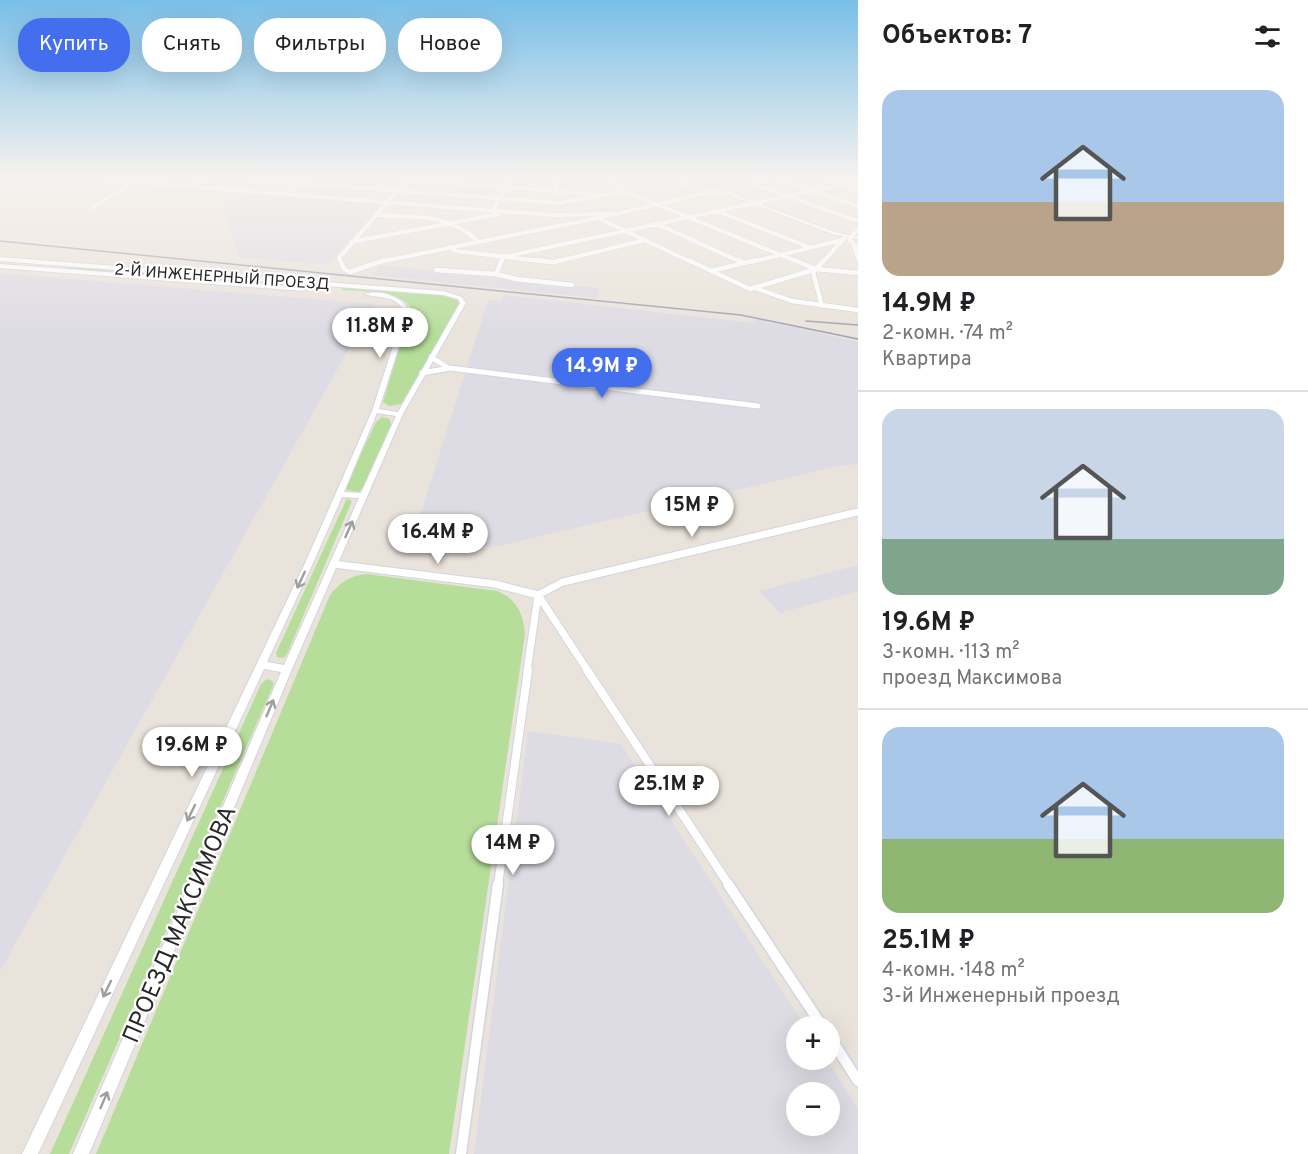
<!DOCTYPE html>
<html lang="ru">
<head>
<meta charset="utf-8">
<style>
  body { margin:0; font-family:Overpass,sans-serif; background:#f6f6f6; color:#202124; height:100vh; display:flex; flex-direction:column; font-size:22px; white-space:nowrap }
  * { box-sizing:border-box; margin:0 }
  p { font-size:20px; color:#757577 }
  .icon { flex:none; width:33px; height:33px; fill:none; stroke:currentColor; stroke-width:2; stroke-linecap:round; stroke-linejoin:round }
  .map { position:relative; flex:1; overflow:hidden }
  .sheet { display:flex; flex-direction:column; background:#fff; width:450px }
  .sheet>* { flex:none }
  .banner { position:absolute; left:18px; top:18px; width:570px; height:54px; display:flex; gap:12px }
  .fabs { position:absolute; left:786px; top:1016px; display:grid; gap:12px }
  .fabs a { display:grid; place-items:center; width:54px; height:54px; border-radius:50%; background:#fff; box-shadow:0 6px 24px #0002; font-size:30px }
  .price { position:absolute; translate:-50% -51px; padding:0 14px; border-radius:21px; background:#fff; color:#222; font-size:20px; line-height:39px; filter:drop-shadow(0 2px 3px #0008) }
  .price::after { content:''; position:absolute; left:50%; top:36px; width:18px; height:14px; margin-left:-9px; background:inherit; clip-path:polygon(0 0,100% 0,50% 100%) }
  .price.active { background:#436fef; color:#fff }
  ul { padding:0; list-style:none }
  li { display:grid; align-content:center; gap:12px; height:318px; padding:0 24px }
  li+li { border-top:2px solid #e0e0e0 }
  li span { display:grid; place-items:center; height:186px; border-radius:18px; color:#555 }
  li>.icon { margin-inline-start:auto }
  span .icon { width:108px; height:108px; fill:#fffc; stroke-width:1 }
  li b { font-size:26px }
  h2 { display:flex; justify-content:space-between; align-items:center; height:72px; padding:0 24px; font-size:26px }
  .chip { padding:0 21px; border-radius:24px; background:#fff; box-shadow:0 6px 24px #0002; font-size:21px; line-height:54px }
  .chip.active { background:#436fef; color:#fff }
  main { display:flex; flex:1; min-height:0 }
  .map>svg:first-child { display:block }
</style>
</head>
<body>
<main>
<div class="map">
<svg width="858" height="1154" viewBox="0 0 858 1154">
  <rect width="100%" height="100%" fill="#eae3db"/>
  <!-- industrial -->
  <path fill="#dddbe3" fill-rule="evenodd" d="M237 191 383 202 327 265 239 257 222 203Z
    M381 265 478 276 599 288 597 298 371 275Z
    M0 273 374 304 0 971Z
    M504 295 755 323 756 318 858 342V464L843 465 494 547 415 532 488 300 501 301Z
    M858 565V591L780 613 759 591Z
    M528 731 621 744 805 1026H796V1059H826L858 1108V1154H474ZM796 1092H830V1125H796Z"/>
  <!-- green -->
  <path fill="#b6de9a" d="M71 267 324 286 327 287 66 269Z
    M343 288 442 295 459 301 460 306 401 404 389 406 383 402 410 314V306C394 289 362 292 341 290Z
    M382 417 390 419 391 425 365 484 359 492 346 490 347 484 376 422Z
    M347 498 352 501 287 654 283 658 277 657 276 653Z
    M367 574 497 591C517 599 523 613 525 634L449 1154H96L330 595C340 582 351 575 367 574Z
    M267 679 273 681V686L69 1154H50L261 684Z"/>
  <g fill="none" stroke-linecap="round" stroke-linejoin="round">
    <defs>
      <path id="street-far5" d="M75 177 508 212 554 215 610 214
        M219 177 561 203 624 191
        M613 177 611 183 624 191 798 262
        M750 177 766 182
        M814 177 858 191
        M778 179 858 206
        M407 180 593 194
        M754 184 858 221
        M193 186 207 177
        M684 186 685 177
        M555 191 559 179
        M288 194 309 177
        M91 208 136 181
        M492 211 511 177
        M717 211 809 247
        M375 215C411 217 452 213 478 242
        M598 218 691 262
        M657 224 741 262
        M858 230 849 239 858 248
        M351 242 499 214
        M854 246 858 258
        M449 247 456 251 549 262
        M341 262 339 258 409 177
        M379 262 598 218 720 190
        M501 262 503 257 858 181
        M555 262 645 240
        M751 262 842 240
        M823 262 845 237"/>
      <path id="street-far4" d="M340 260 344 269 350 272 385 260
        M536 260 553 262 561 260
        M688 260 750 289 816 269 824 260
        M738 260 744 263
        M794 260 816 269 858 273
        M816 269 813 272 822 306
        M436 270 496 274 516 279 572 285
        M711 271 757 260
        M496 274 502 260
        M755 288 792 301 858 310
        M431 357 447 367"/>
      <path id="street-far3" d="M422 373 450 368 758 406"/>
      <path id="street-far2" d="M333 564 495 584 538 595 563 582 858 512
        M538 595 588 671
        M527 671 538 595"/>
      <path id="street-far1" d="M587 670 729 885
        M498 885 528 670"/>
      <path id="street" d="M728 884 822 1026
        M830 1037 858 1081
        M461 1154 498 884"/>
      <path id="secondary" d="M518 177H532L715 189 794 177 792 178 723 190 835 232 858 237V239L832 234 721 192 720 190 715 191Z
        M0 257 443 291 462 297 466 303 403 414 292 669 89 1154H73L281 672 264 669 38 1154H22L306 561 372 411 404 312C397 294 378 299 364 294 380 289 403 296 410 312L379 409 398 412 460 303 458 299 443 295 0 261ZM377 413 396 416 361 493 344 492ZM342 497 359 498 284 665 267 662 314 561Z
        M0 264 303 287 306 289 303 291 0 268Z"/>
    </defs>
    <!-- street-far5 casing -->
    <use href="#street-far5" stroke="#d0d5e1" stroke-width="5"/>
    <!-- street-far4 casing -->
    <use href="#street-far4" stroke="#d0d5e1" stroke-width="6"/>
    <!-- street-far3 casing -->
    <use href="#street-far3" stroke="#d0d5e1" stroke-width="7"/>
    <!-- street-far2 casing -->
    <use href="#street-far2" stroke="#d0d5e1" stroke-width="9"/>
    <!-- street-far1 casing -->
    <use href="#street-far1" stroke="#d0d5e1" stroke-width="10"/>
    <!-- street casing -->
    <use href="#street" stroke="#d0d5e1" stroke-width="13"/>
    <!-- secondary casing -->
    <use href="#secondary" stroke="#d0d5e1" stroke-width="2"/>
    <!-- street-far5 -->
    <use href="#street-far5" stroke="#fff" stroke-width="4"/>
    <!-- street-far4 -->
    <use href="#street-far4" stroke="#fff" stroke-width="4.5"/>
    <!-- street-far3 -->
    <use href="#street-far3" stroke="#fff" stroke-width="5"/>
    <!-- street-far2 -->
    <use href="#street-far2" stroke="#fff" stroke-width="7"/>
    <!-- street-far1 -->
    <use href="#street-far1" stroke="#fff" stroke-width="8"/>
    <!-- street -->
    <use href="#street" stroke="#fff" stroke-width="10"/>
    <!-- secondary -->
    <use href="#secondary" fill="#fff" fill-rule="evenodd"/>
    <!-- rail -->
    <path stroke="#9ea2b2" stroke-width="1.5" d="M0 241 741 315 858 339
      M806 321 858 325"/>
  </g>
  <!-- one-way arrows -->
  <defs><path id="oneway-shaft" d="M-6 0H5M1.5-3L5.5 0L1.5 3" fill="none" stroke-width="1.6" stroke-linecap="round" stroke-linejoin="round" transform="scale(1.5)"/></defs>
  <g stroke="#9f9f9f">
    <use href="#oneway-shaft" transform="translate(349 529) rotate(-66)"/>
    <use href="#oneway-shaft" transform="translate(301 580) rotate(115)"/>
    <use href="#oneway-shaft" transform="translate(270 708) rotate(-67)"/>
    <use href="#oneway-shaft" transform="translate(191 813) rotate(116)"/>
    <use href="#oneway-shaft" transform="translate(107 989) rotate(116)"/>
    <use href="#oneway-shaft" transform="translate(104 1100) rotate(-67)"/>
  </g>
  <!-- sky -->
  <linearGradient id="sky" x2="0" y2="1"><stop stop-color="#79bfe8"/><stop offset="0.52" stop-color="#f6f2ef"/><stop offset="1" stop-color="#f6f2ef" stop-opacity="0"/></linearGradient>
  <rect width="858" height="338" fill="url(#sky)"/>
  <g text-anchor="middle" stroke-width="4.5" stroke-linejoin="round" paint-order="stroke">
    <!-- far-street labels -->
    <g font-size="16" fill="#292929" stroke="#fff">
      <text transform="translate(222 276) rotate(4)" y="6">2-Й ИНЖЕНЕРНЫЙ ПРОЕЗД</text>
    </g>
    <!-- near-street labels -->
    <g font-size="24" fill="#292929" stroke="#fff">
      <text transform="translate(179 924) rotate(-67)" y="8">ПРОЕЗД МАКСИМОВА</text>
    </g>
  </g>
</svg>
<div class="fabs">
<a>+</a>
<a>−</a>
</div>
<b class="price" style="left:380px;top:359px">11.8M ₽</b>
<b class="price active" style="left:602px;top:399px">14.9M ₽</b>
<b class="price" style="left:692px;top:538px">15M ₽</b>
<b class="price" style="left:438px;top:565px">16.4M ₽</b>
<b class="price" style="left:192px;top:778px">19.6M ₽</b>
<b class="price" style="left:669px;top:817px">25.1M ₽</b>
<b class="price" style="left:513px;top:876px">14M ₽</b>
<div class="banner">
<a class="chip active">Купить</a>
<a class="chip">Снять</a>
<a class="chip">Фильтры</a>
<a class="chip">Новое</a>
</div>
</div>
<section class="sheet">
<h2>Объектов: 7<svg class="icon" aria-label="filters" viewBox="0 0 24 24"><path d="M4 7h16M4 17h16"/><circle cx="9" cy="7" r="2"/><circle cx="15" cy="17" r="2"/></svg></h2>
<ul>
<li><span style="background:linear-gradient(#a9c7e8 60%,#b9a48a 0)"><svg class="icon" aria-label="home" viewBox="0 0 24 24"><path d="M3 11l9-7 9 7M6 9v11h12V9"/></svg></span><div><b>14.9M ₽</b><p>2-комн. · 74 m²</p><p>Квартира</p></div></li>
<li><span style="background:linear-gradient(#c9d6e8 70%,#7fa58c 0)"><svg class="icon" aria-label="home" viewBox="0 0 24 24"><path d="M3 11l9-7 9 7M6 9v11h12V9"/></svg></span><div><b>19.6M ₽</b><p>3-комн. · 113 m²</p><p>проезд Максимова</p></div></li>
<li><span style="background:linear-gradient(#a9c7e8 60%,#8fb573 0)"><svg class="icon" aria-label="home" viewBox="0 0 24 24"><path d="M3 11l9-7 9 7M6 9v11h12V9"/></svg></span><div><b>25.1M ₽</b><p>4-комн. · 148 m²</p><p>3-й Инженерный проезд</p></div></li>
</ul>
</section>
</main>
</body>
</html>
